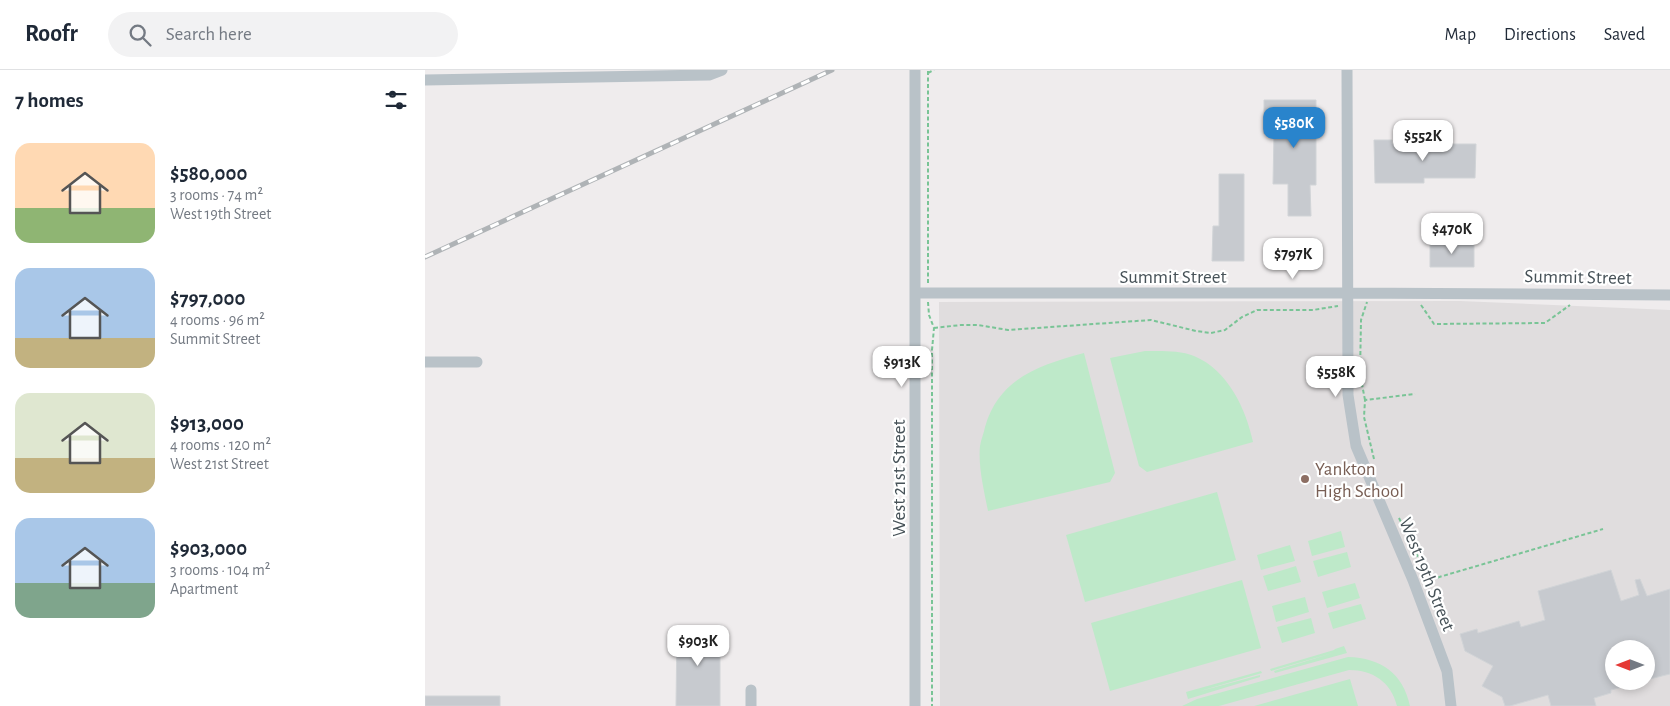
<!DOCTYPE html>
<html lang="en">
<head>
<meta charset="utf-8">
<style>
  body { margin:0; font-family:"Alegreya Sans",sans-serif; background:#f2f2f3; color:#1f2937; height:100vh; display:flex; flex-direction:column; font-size:19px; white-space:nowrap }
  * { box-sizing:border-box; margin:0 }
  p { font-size:16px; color:#747a83 }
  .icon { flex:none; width:28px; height:28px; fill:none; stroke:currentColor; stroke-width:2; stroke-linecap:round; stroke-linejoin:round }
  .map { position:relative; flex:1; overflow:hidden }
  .sheet { display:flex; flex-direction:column; background:#fff; width:425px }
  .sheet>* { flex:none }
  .needle { width:32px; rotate:270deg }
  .tools { position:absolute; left:1180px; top:570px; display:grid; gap:10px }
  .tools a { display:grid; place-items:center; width:50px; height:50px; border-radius:50%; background:#fff; box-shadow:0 2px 8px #0003; font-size:25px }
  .price { position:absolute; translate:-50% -42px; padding:0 11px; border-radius:10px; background:#fff; color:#222; font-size:16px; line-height:32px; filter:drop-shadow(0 1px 2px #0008) }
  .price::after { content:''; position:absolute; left:50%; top:30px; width:15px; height:11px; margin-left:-8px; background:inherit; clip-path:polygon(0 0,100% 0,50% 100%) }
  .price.active { background:#2984cc; color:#fff }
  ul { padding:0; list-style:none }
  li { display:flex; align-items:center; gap:15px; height:125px; padding:0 15px }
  li span { display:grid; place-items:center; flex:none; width:140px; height:100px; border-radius:15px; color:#555 }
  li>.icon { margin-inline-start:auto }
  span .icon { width:60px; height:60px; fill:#fffc; stroke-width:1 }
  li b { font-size:21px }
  h2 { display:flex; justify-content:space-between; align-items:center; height:60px; padding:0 15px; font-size:21px }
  header { display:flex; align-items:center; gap:30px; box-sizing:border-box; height:70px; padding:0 25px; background:#fff; border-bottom:1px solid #e0e1e3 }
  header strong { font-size:24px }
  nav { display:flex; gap:28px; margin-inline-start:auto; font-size:18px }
  .search { width:350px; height:45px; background:#f2f2f3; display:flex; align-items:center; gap:12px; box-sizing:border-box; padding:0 18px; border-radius:28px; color:#747a83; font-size:19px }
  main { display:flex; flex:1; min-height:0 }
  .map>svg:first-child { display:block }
</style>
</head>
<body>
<header>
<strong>Roofr</strong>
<div class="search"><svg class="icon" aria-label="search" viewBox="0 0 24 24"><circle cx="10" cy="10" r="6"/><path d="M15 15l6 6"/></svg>Search here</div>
<nav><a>Map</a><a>Directions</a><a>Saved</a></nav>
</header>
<main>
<section class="sheet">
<h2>7 homes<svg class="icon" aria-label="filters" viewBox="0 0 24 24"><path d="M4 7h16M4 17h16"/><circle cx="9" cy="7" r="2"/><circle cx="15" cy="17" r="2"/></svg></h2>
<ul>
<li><span style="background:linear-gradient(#ffd9b3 65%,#8fb573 0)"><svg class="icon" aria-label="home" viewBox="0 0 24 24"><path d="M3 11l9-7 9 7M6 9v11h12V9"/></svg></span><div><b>$580,000</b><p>3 rooms · 74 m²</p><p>West 19th Street</p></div></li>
<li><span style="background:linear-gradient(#a9c7e8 70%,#c2b280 0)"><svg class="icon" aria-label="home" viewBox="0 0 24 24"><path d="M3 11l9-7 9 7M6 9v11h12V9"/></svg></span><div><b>$797,000</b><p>4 rooms · 96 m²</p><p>Summit Street</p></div></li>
<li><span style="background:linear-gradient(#dfe7d0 65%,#c2b280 0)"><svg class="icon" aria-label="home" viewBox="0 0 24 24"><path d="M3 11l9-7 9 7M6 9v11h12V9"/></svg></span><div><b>$913,000</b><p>4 rooms · 120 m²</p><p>West 21st Street</p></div></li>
<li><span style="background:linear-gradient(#a9c7e8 65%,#7fa58c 0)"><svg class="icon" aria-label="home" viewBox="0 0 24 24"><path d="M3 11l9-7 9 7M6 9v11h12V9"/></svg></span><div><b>$903,000</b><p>3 rooms · 104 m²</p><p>Apartment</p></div></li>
</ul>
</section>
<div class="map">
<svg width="1245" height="636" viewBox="0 0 1245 636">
  <rect width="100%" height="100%" fill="#efeced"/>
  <!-- education -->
  <path fill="#e0ddde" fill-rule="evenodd" d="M1035 231 1245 240V636H515L514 232ZM1189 579H1221V611H1189Z"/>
  <!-- green -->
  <path fill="#bee9c9" d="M720 281C736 281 754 280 769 286 803 300 821 339 828 372L722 402 714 396 685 288Z
    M659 283 690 403 685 412 563 441C559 420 553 397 555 376 556 369 559 363 560 357 574 308 615 295 659 283Z
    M792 422 811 490 660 532 641 465Z
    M916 461 920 477 887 486 883 471Z
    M865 475 870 491 836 500 832 485Z
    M922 482 926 497 893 507 888 491Z
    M871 496 876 512 843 521 838 506Z
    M817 510 836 578 685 621 666 553Z
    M930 513 935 528 902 538 897 522Z
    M880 527 884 542 851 552 847 536Z
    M936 534 941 549 908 559 903 543Z
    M886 548 890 563 857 573 852 557Z
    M919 576 922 583 850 603 849 601 911 582 846 601 845 599 909 580 910 579Z
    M923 587C956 588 978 603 985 636H972C966 612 948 600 924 600L794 636H757L772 629Z
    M836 601 837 603 772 622 835 605V607L763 629 761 622Z
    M925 609 933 636H829Z"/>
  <!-- building -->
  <path fill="#c7cacf" stroke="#d1d4d7" d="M839 30H891V115H885L886 146H863V114H848L849 64H839Z
    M949 70H967V74H1051L1050 108H999V113H950Z
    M794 104H819V191H787L788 156H794Z
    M1005 173 1049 174V197H1005Z
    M1186 500 1196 531 1214 525 1210 510 1215 509 1222 526 1245 519V604L1221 610V579H1189V611H1209V614L1186 620V623L1169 628 1171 636H1126L1123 625 1085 636H1080L1077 627 1057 616 1068 596 1040 581 1035 564 1052 559 1053 563 1094 551 1096 557 1120 550 1113 521Z
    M252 557H295V636H251Z
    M0 626H75V636H0Z"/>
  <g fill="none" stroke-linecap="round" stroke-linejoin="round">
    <!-- path -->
    <path stroke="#79c496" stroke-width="2" stroke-dasharray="4 2.5" stroke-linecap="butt" d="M503 3 509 0
      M503 213V0
      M503 232 504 245 509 258 507 280V636
      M996 235 1009 254 1120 253 1145 235
      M509 258 536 255H553L583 260 726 250 771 261 786 263 800 260 817 247 832 240H888L913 236
      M940 330 935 304 936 250 942 232
      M949 389 939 347 940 330 990 324
      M974 448 1004 510 1178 459"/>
    <!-- minor -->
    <path stroke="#b9c2c8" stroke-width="11" d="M490 0V636
      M922 0 923 325 931 376 988 510 1022 601 1026 636
      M0 10 284 5 297 0
      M490 223H922L1245 225
      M0 292H52
      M326 620V636"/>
    <defs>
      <path id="rail" d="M0 187 407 0"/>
    </defs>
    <!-- rail casing -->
    <use href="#rail" stroke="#afb3b6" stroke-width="5"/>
    <!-- rail -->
    <use href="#rail" stroke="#fff" stroke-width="3" stroke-dasharray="9" stroke-linecap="butt"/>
  </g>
  <!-- markers -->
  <circle fill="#8d6e63" stroke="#fff" stroke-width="2" cx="880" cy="409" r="5"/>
  <g text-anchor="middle" stroke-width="4.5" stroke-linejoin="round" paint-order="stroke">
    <!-- street labels -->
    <g font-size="19" fill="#475258" stroke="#fff">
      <text x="748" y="213">Summit Street</text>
      <text transform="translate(1153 206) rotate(1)" y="7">Summit Street</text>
      <text transform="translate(473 408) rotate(-90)" y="7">West 21st Street</text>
      <text transform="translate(1003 504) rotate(68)" y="7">West 19th Street</text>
    </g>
    <!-- education labels -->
    <g font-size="19" fill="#785e54" stroke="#fff" text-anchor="start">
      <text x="890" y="405">Yankton<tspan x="890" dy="22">High School</tspan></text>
    </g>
  </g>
</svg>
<div class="tools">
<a><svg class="needle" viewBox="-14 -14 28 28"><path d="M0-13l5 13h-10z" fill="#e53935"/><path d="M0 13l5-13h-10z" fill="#747a83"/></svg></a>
</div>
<b class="price active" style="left:869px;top:79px">$580K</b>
<b class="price" style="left:998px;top:92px">$552K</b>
<b class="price" style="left:1027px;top:185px">$470K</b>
<b class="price" style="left:868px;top:210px">$797K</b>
<b class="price" style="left:477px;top:318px">$913K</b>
<b class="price" style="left:911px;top:328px">$558K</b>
<b class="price" style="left:273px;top:597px">$903K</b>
</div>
</main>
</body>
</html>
